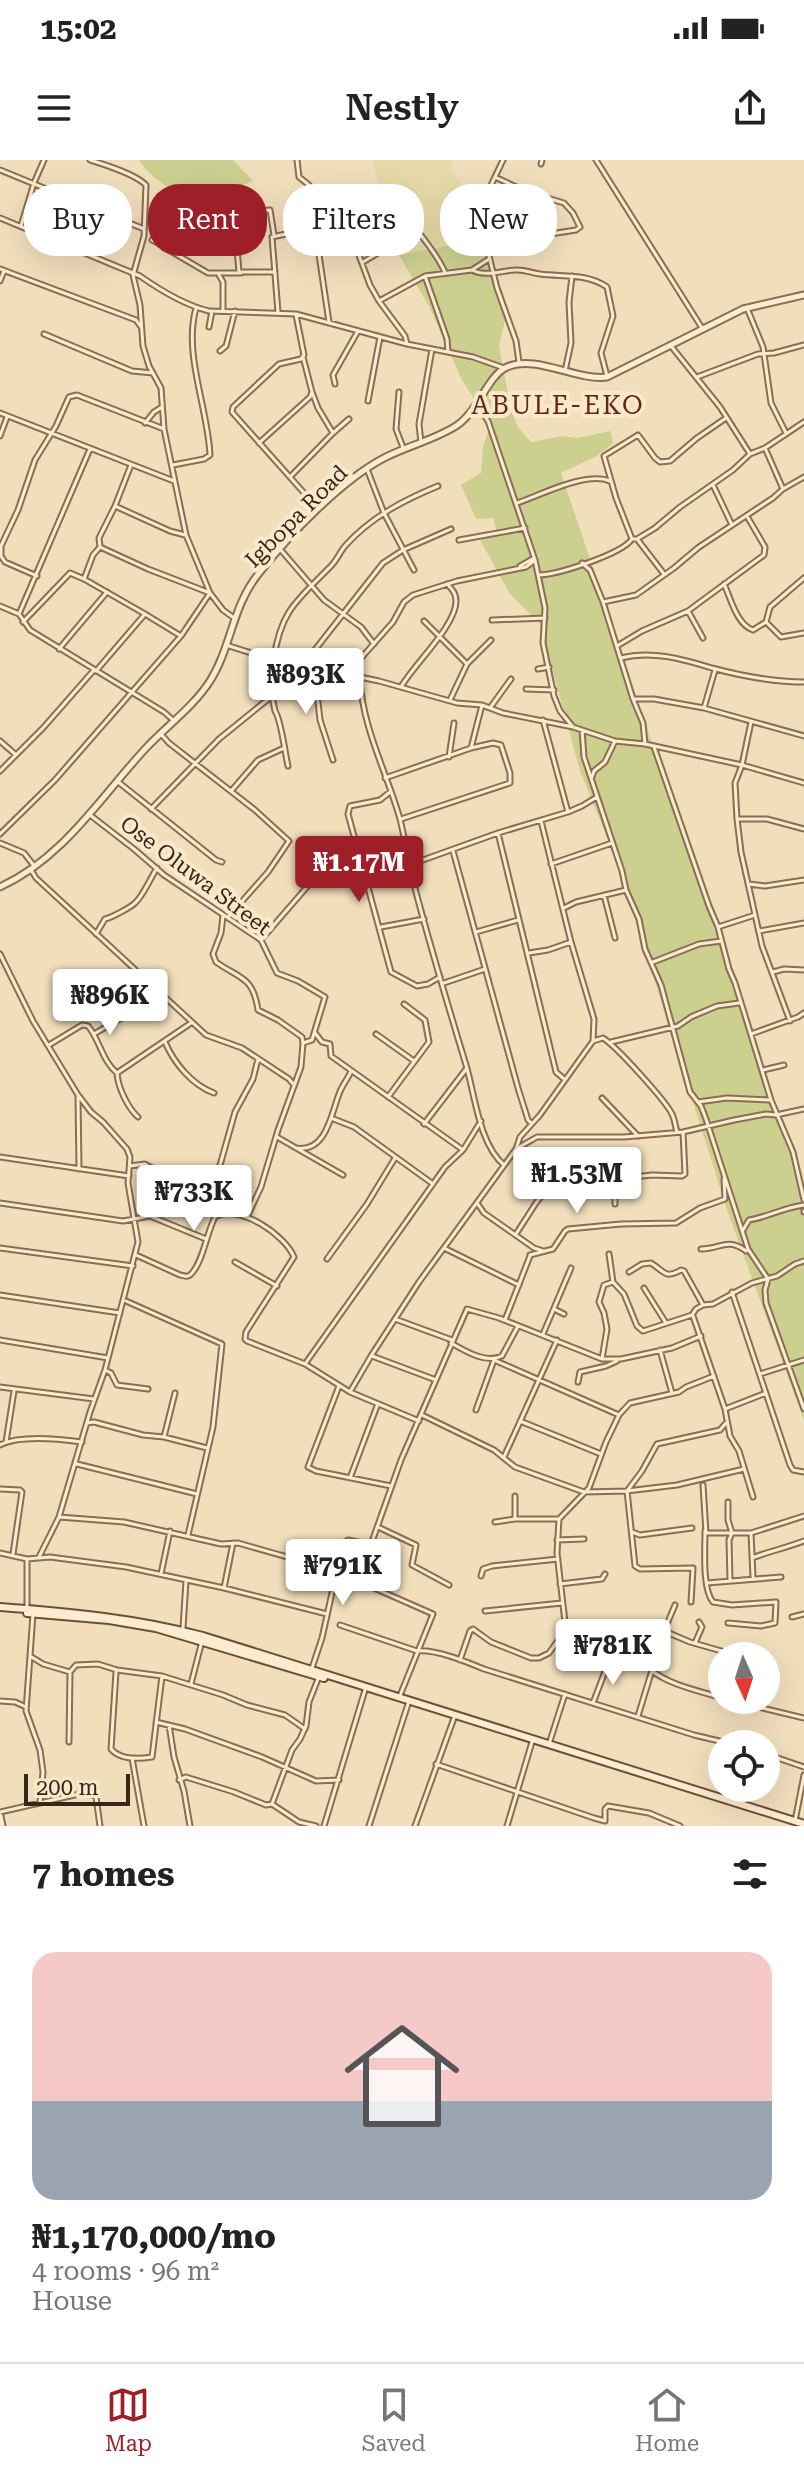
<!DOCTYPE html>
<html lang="en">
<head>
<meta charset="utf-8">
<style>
  body { margin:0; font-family:"Roboto Serif",serif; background:#f6f6f6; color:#222; height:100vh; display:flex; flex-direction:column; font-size:30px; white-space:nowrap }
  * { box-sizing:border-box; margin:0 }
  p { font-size:26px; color:#767676 }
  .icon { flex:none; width:44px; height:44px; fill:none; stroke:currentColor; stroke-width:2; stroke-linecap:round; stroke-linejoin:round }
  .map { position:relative; height:1666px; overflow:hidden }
  .drawer { display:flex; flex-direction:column; background:#fff; flex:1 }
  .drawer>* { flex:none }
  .top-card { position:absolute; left:24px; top:24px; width:756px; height:72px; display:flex; gap:16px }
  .needle { width:52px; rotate:177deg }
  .fabs { position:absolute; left:708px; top:1482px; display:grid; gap:16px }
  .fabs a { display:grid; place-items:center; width:72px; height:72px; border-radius:50%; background:#fff; box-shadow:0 8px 32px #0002; font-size:40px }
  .scale { position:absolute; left:24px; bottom:20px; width:106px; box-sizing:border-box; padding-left:8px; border:4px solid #37271a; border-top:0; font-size:22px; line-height:28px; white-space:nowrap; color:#37271a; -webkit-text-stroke:6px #f8e9cb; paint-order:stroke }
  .price { position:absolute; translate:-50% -68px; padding:0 18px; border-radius:8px; background:#fff; color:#222; font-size:26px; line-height:52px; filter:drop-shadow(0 2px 4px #0008) }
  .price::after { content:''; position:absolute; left:50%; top:48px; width:24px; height:18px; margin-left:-12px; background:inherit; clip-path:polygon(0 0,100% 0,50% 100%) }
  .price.active { background:#9e1f27; color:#fff }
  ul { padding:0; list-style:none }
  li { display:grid; align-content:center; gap:16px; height:424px; padding:0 32px }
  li+li { border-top:2px solid #e0e0e0 }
  li span { display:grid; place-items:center; height:248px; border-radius:24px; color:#555 }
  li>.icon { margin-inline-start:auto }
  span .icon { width:144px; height:144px; fill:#fffc; stroke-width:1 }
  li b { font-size:34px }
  h2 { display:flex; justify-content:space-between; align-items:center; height:96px; padding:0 32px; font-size:34px }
  .chip { padding:0 28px; border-radius:32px; background:#fff; box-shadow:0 8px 32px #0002; font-size:28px; line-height:72px }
  .chip.active { background:#9e1f27; color:#fff }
  .status { display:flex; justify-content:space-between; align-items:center; height:56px; padding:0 40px; background:#fff; direction:ltr }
  .status svg { height:22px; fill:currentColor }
  header { display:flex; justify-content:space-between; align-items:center; height:104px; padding:0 32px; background:#fff; font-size:36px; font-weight:600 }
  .dock { display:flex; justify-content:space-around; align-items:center; height:112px; border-top:2px solid #e0e0e0; background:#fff; font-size:22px; color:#767676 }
  .dock a { display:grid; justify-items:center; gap:4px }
  .dock .active { color:#9e1f27 }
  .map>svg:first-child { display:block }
</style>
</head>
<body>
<div class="status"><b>15:02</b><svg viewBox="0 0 49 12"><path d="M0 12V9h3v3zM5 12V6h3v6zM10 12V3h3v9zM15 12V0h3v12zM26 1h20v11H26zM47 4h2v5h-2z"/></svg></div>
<header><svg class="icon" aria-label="menu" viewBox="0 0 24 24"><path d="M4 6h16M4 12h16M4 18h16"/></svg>Nestly<svg class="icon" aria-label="share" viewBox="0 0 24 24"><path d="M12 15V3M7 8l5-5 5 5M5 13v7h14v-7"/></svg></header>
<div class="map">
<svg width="804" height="1666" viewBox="0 0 804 1666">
  <rect width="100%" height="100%" fill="#f1debb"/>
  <!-- farmland -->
  <path fill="#e7daa8" d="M372 0H452L451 10 471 37 484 79 399 95Z"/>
  <!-- green -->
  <path fill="#ccd08f" d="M139 0H233L253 21C239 27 197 39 184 34 166 28 149 16 139 0Z
    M484 79 508 148 499 186 511 250 517 266 531 282 561 276 577 278 611 271 613 284 595 297 561 313 804 1034V1260L727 1050 618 705 580 611 540 464 510 434 480 380 498 375 493 358 476 359 461 325 481 313 483 287 490 266 460 216 429 146 399 95Z"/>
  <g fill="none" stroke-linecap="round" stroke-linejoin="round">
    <defs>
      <path id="minor" d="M90 0C106 5 135 14 146 25L144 76 133 115 140 145 143 186 149 206 161 228 164 269 186 375 210 433 223 450 234 458
        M297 0 299 17 309 25 333 53 357 90 370 125 379 141 405 176 407 184
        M503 0 484 40 480 60 497 128 516 181 519 202
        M596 0 702 168
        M541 4 542 0
        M0 10 144 69
        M0 58 140 116C160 130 184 145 209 151L296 154 407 184 473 197 504 208
        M234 60 238 52 270 50 274 75
        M21 66 34 23 44 0
        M311 66 318 88 329 162
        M482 69H505L544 75 576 70 580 67 573 53 564 43 527 32 495 17
        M216 76 236 77 239 112H275
        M236 77 234 60 228 54 175 56 167 61 164 84 167 89 208 113H241
        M152 80 165 87
        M363 102 383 90 385 82 383 71C390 68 396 58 406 61 416 65 442 103 445 113
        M0 109 136 160 141 167
        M472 110C486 117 500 111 515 110 524 109 531 113 540 114 563 117 587 113 607 127L613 156 601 193 607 216
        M219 115 223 122V150
        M425 116 447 179 448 192
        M0 121 4 111
        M379 141 425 116 472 110 489 99
        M747 148 763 187 771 243 786 273
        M278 152 272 77 286 74 300 75 333 53
        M296 155 304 195 301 199 279 204 233 247 232 252 305 334 322 346
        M209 167 212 151
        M44 174 132 211 153 213
        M671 186 720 247 750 294
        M220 191 226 186 235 151
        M303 197 312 232
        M565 211 571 183 569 142 572 116
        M697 217 758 194 774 193 804 185
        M335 224 333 215 358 171
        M399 232 396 269 404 290
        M368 241 380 177
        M477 245 488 261 535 400 545 448 543 483 554 536 560 551 573 567
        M0 253 174 321
        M145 263 154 252 162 247
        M0 276 7 257
        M259 283 310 237 312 232 318 248 333 273 349 259
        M421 283 419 264 432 189
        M765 288 783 329
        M173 305 204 299 210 295C208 248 183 194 196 148
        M367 309 384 353 414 410
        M291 316 333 273
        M713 325 732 365
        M517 343C541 335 586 311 610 321
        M115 346 170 371 185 375
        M632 379 616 338 604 296 638 275 655 298 660 302 670 301 697 278 726 258
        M637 379 664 414
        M459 380 525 368
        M100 387 93 395 84 419 145 454
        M280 389 324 440 361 467 374 484
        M582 403 590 410 603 442 633 539 643 563 645 584
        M520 406 534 398
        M538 415C557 415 622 394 632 379H637L655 368 680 347 733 310 750 294 765 288 804 262
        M37 416 5 402 1 396V386L18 350 35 300 56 266 69 237 77 235 164 269
        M724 424C731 439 737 465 753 470L766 462 770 447 804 418
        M603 442 636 435 674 408 699 387 773 338 783 329 804 317
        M0 446 19 454 30 470 164 552 173 560
        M688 451 703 478
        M19 454 90 289
        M492 460 545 458
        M424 461 467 504 450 540
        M23 462 70 413 84 419
        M766 462 781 477 804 473
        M226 485 264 497 379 521 457 543 482 545 503 553 573 567 615 581 645 584 742 605 804 623
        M617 486 642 471 688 451 764 395 765 387 748 358
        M59 489 107 432
        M264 497 275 551C281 559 285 593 288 606
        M274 498C281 449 299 439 331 406 337 400 340 392 345 386 371 357 404 340 438 326
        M621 498C652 490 682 499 712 508 742 516 774 522 804 522
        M467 504 491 480
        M303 505 383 403 403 390 451 369
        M308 506 318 542 320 560 333 600
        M538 509 549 507
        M96 511 145 454 181 476 210 433 148 409 100 387 99 378 115 346 131 305
        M347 514 393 462 404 442 413 435 457 421 526 407 535 400
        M360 518C362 567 387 613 400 659 406 684 410 710 417 736 432 792 449 849 466 905 475 935 479 984 504 1005
        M401 527C414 504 456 466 456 441 456 433 452 429 447 424
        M526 529 554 530
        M633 539H654L704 548 804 576
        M490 548 511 519
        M704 548 715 510
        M751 562 742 605 735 623 737 659 741 692 762 786 790 861
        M582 570 584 597 622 711 626 730 639 759 645 789 661 825 690 932 701 946 706 959 748 1089 768 1119 765 1130 766 1143 804 1249
        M160 573 169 583 255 650 289 681 268 712 229 756
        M0 581 16 595
        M654 587 709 746 718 767 729 809 735 823 771 940 793 992 804 1040
        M449 597 454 563
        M0 611 43 568 94 510
        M592 617 594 611 605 602 615 581
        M385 618 471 588 482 545
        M117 621 216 700 222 702
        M232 630 258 600 284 588
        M390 632 380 640 350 646 348 654 391 812 417 826 428 824 440 817
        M151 649 219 579 272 536
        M568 652 582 646 597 637
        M90 655 134 689 164 715 261 780 277 813 298 821 325 837 312 880 303 883 301 907 278 970 261 1027 247 1057
        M401 659 510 623V613L501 585 493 583 471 588
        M737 659H767L804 669
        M541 661 571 782 594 859 593 881
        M498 673 556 912 563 918
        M0 674 55 620 180 477
        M0 683 24 693 35 707
        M453 691 518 928 528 960 531 963
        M551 704 612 683
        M409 705 498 673 568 652 543 560
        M31 710 36 718 206 875 242 888 289 919 294 925
        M749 724 765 726 804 720
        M604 735 615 778
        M564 748 576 742 626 730
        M223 756 221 773 213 794 216 802C240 819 253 816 258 850L278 860 302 877 303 883
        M381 767 424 759
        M718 767 755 755
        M759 771 804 763
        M476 772 518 760
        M96 774 105 759C111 758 131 747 135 743 143 736 151 717 157 708
        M261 780 313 720
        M529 793 548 790 571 782
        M0 794 33 861 78 935 91 952 103 962 127 989 130 997 128 1023 138 1082 105 1210 90 1252 59 1357 39 1397
        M653 802 699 784 721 781
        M773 812 784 809 804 810
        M444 823 485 809
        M315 873 322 882 330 884 331 896 463 990
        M94 874 162 834
        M376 874 414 901
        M751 874 798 857 804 853
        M165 882C174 903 192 925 214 933
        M611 882 678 866 691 857 717 846 739 843
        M49 885 82 865 88 866C100 880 102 901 117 913 118 928 128 948 138 957
        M763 910 784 905
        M117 913 191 863
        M78 937 79 1009
        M388 937 429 882 425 860 404 844
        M602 938 638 976
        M698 942 727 938 770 940
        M331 958 354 967 433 1024
        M424 964 467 908
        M277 977 343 1015
        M296 988C326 993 331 955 339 934 342 925 348 919 351 911
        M516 989 537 977H624L683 972 734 960 766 954 776 955 804 949
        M0 997 129 1016
        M130 1006 145 1004 156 1010 181 1011 214 1022
        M615 1020V1044
        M0 1043 123 1061 150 1056 206 1079
        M477 1043 484 1053 534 1088 543 1091
        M804 1051V1052
        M228 1052 221 1046 213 1030 235 952 253 919 258 899
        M743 1070 749 1060C768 1057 785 1047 804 1045
        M516 1074 536 1043 554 1020 586 1022 652 1015 682 1016 685 1014 683 972
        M0 1088 133 1106
        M444 1088 519 1125
        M701 1089C721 1089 727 1077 746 1091
        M609 1094 613 1122 624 1134 637 1166 643 1171 692 1155 696 1149 703 1145 713 1144 752 1123 777 1116 795 1104 804 1101
        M136 1095 180 1115C186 1116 188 1118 192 1113 203 1101 207 1072 215 1057 239 1043 285 1075 294 1097L246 1172 245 1179 247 1181 305 1204 350 1232 419 1261
        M530 1095 553 1089 565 1071 568 1069 621 1064 676 1063 700 1048 725 1039 724 1019
        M327 1099 367 1044 395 998
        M235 1102 277 1126
        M629 1112 642 1104 651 1103C665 1112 665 1119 681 1110L684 1111 703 1145
        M644 1128 666 1163
        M732 1132 790 1305 793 1310 804 1312
        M0 1135 120 1153
        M126 1141 222 1184 213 1267 188 1375
        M554 1149 564 1154
        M693 1156 725 1249 730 1276 739 1291 753 1337
        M395 1159 452 1180
        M505 1160 530 1096
        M543 1174 571 1108
        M0 1180 108 1198
        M451 1183C465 1191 486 1204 502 1196L518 1166
        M660 1190 672 1233
        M372 1196 436 1220
        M602 1199 607 1169 604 1153 599 1142 604 1125 613 1122
        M305 1204 445 1007 463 990 481 961
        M105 1210 111 1213 117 1225 148 1229
        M760 1214 804 1200
        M578 1222 580 1212 606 1206 617 1201
        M339 1226 308 1307 316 1311 391 1326
        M0 1227 94 1239
        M350 1232 371 1196 419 1122 516 989 520 977 540 955 593 881 603 878C616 886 665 940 672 954 675 960 675 966 677 972
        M725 1249 766 1233
        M476 1250 494 1200 619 1255
        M422 1255 494 1290 515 1307 584 1332 627 1331 677 1325 744 1309
        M520 1261 601 1294
        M87 1263 94 1262 143 1275 164 1277 207 1288
        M164 1277 175 1233
        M6 1282 14 1231
        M0 1285C19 1275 60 1279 82 1282
        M504 1297 557 1180
        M77 1304 197 1334
        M350 1318 377 1246
        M703 1325 706 1373H751L804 1356
        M0 1329 20 1330 22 1332 13 1394
        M515 1336V1359H559
        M728 1342V1360L732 1373 729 1380 730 1420
        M59 1357 124 1362 221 1384 238 1383 337 1411
        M495 1362 515 1359
        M378 1367 416 1385 412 1405 449 1425
        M705 1371C705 1389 702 1429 713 1442L732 1445 776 1442 775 1463 761 1466 728 1463
        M632 1372 640 1375 692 1368
        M751 1373 753 1417
        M557 1380 584 1379
        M0 1393 27 1399 50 1397 126 1407 224 1428 327 1454
        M752 1398C770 1391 786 1388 804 1381
        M27 1399V1447
        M161 1414 170 1371
        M481 1416 483 1409 492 1406 558 1399
        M707 1423 781 1417
        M560 1424 602 1419 605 1414
        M224 1428 233 1383
        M691 1442 693 1408 640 1409 635 1406 627 1331 642 1311 657 1284 720 1270 726 1263
        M485 1451 562 1443
        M33 1454 26 1551 40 1590 43 1612 40 1642
        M792 1457 804 1454
        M340 1465 417 1491C436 1489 467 1502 484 1509L694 1575 732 1584
        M183 1468 186 1421
        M664 1471 675 1445
        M695 1483 702 1467 699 1462
        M30 1496 43 1504 70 1512 69 1582
        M460 1500 470 1471 473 1469 491 1482 531 1498H539L549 1493 562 1475 565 1462 557 1393 559 1359 589 1328 606 1282 619 1255 630 1243 679 1232 686 1227 714 1216
        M312 1508 322 1478 343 1383 348 1380 372 1385
        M651 1510C669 1525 700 1531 722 1538
        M70 1512 76 1505 98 1504 117 1510 162 1516 223 1535 247 1545 285 1555 305 1569
        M116 1512 111 1589C120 1600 139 1599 152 1597L162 1516
        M191 1524 202 1481
        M399 1538 433 1454 358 1421 401 1300 467 1149 499 1158 602 1199H621L672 1188 701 1176
        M729 1540 804 1558
        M0 1541 15 1542 26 1547
        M593 1543 609 1501
        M638 1556 664 1471 690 1482 739 1496
        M156 1562 185 1569 262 1597 316 1621 339 1620
        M169 1565 174 1597 184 1631 190 1666
        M549 1584 565 1534
        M766 1594 804 1607
        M132 1598 144 1666
        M436 1604 594 1658 605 1661V1649L608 1646 649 1653 680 1666
        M179 1620 186 1617 234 1632 266 1645 272 1644 299 1662 316 1666
        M272 1644 292 1590 300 1579 306 1566 309 1542 318 1519
        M0 1652 79 1634H91L96 1637 100 1666
        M795 1661 804 1615
        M324 1666 365 1530
        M369 1666 408 1544
        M415 1666 454 1558
        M507 1666 532 1582"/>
      <path id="tertiary" d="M0 727C64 698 101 636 147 587 168 565 194 546 210 521 232 486 232 445 260 412 290 374 342 320 384 298 407 286 434 280 456 266 478 252 488 215 507 207 536 194 576 221 607 217L743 149 804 135
        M0 1656 2 1666"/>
      <path id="secondary" d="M0 1447C69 1452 136 1458 203 1476L804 1664
        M27 1453 109 1460 156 1468 324 1518"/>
    </defs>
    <!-- minor casing -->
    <use href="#minor" stroke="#8a6e54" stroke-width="7"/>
    <!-- tertiary casing -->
    <use href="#tertiary" stroke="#8a6e54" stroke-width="9"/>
    <!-- secondary casing -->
    <use href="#secondary" stroke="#6b4f37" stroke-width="10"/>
    <!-- minor -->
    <use href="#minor" stroke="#fceccf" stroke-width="3"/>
    <!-- tertiary -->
    <use href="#tertiary" stroke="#fceccf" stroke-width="5"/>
    <!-- secondary -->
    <use href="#secondary" stroke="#fceccf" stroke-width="6"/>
  </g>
  <g text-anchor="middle" stroke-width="8" stroke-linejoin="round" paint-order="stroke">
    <!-- street labels -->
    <g font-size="22" fill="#37271a" stroke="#f8e9cb">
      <text transform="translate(296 356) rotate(-45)" y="8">Igbopa Road</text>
      <text transform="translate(196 715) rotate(37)" y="8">Ose Oluwa Street</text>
    </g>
    <!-- quarter labels -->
    <g font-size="26" letter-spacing="2" fill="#682316" stroke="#f8e9cb">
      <text x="558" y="254">ABULE-EKO</text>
    </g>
  </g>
</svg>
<div class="fabs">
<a><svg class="needle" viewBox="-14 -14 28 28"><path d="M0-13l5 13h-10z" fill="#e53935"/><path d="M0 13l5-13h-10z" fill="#767676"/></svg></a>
<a><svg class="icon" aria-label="locate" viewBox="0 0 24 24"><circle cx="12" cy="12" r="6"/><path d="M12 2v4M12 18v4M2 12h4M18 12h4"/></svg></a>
</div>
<div class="scale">200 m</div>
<b class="price" style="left:306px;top:556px">₦893K</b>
<b class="price active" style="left:359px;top:744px">₦1.17M</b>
<b class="price" style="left:110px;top:877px">₦896K</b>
<b class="price" style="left:577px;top:1055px">₦1.53M</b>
<b class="price" style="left:194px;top:1073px">₦733K</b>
<b class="price" style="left:343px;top:1447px">₦791K</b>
<b class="price" style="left:613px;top:1527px">₦781K</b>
<div class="top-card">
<a class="chip">Buy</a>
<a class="chip active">Rent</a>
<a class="chip">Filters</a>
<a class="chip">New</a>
</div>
</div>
<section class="drawer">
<h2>7 homes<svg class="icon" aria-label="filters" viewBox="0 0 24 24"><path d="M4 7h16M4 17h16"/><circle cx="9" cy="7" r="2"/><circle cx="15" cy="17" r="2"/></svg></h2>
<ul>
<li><span style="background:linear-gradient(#f6c9c9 60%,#9aa5b1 0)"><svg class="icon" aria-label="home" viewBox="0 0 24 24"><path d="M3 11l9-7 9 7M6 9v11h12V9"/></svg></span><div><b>₦1,170,000/mo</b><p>4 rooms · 96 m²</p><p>House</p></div></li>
</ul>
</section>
<nav class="dock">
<a class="active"><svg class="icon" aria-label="map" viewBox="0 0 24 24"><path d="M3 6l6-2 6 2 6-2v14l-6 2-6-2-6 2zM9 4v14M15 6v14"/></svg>Map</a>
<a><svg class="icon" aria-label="saved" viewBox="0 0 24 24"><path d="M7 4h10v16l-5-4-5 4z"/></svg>Saved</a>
<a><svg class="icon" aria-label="home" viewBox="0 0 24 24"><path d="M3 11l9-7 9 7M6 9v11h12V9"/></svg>Home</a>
</nav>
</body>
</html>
